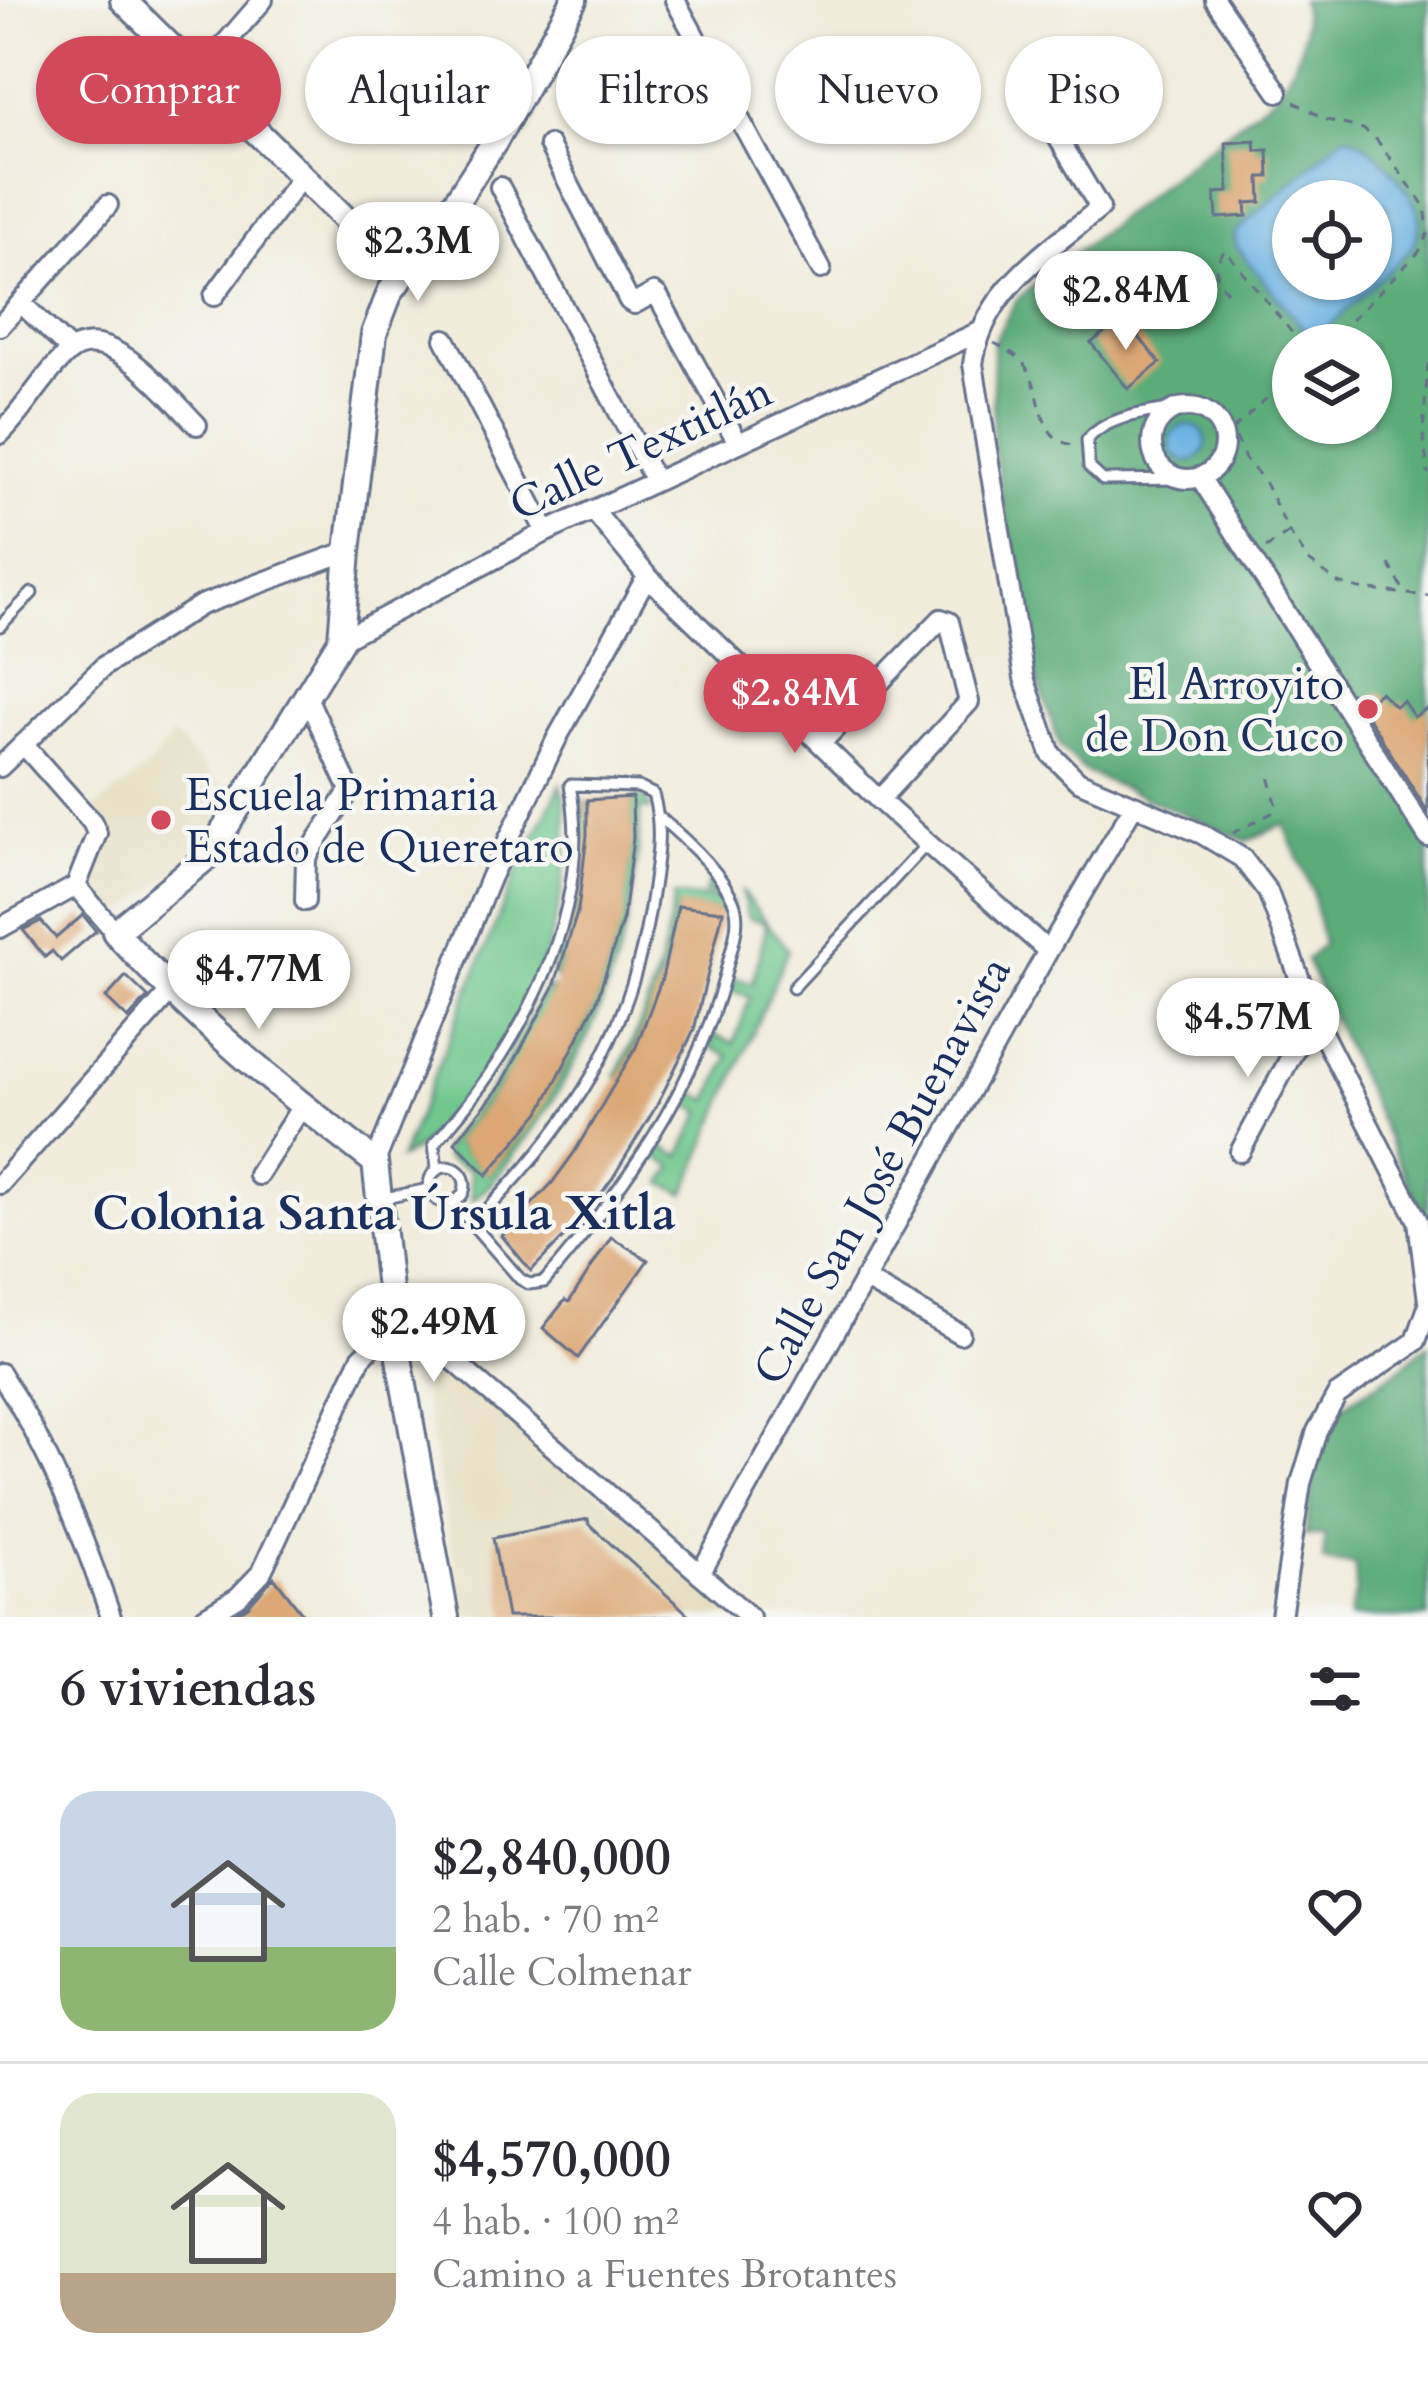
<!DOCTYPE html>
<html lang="es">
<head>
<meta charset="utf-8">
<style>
  body { margin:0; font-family:Cardo,serif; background:#f7f7f7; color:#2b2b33; height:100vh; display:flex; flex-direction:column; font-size:45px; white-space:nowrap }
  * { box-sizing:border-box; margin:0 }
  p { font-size:39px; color:#7c7c81 }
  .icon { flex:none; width:66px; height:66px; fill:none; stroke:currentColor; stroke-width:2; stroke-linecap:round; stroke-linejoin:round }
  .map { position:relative; height:1617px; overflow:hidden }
  .sheet { display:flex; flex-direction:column; background:#fff; flex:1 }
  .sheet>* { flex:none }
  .banner { position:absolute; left:36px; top:36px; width:1356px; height:108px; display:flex; gap:24px }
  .tools { position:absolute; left:1272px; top:180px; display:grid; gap:24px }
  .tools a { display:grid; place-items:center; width:120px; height:120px; border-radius:50%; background:#fff; box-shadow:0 3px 9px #0004; font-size:60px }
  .price { position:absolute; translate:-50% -102px; padding:0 27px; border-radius:42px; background:#fff; color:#222; font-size:39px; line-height:78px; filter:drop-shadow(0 3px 6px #0008) }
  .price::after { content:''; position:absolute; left:50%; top:72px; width:36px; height:27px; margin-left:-18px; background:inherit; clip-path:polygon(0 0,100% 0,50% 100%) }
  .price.selected { background:#d1495b; color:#fff }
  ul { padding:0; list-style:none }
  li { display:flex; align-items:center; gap:36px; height:300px; padding:0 60px }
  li+li { border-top:3px solid #e1e1e2 }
  li span { display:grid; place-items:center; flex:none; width:336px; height:240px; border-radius:36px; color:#555 }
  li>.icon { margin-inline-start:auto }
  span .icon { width:144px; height:144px; fill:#fffc; stroke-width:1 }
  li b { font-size:51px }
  h2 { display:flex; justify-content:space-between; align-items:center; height:144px; padding:0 60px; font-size:51px }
  .pill { padding:0 42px; border-radius:54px; background:#fff; box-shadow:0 3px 9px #0004; font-size:42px; line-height:108px }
  .pill.selected { background:#d1495b; color:#fff }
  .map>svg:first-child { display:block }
</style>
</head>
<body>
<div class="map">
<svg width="1428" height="1617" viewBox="0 0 1428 1617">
  <rect width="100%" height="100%" fill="#f6f6f2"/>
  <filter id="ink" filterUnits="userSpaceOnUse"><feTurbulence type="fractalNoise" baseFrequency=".00833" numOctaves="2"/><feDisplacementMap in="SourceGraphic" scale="24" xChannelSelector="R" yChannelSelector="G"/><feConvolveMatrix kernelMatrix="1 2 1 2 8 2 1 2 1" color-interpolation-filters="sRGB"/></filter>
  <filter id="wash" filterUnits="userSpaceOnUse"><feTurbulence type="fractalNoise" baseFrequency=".004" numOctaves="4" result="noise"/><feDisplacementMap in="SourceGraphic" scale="48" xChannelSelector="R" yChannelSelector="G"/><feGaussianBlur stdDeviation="2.7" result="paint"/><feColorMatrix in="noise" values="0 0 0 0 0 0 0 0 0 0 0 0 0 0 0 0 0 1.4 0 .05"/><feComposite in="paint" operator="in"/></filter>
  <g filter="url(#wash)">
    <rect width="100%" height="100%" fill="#f1ecdb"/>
    <!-- built -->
    <path fill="#e3dbba" d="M173 735 216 782 236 793 202 853 119 915 92 879 109 830 93 810 146 769Z
      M412 1336 746 1617H465Z"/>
    <!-- green -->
    <path fill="#71c88e" stroke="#467c76" stroke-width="3" d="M561 784C589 903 506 1097 400 1159L517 871Z
      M644 797 651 809H640C638 931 596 1049 521 1145 506 1164 491 1188 472 1200L470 1170 446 1159 444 1148 496 1083 546 988 551 987C549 1029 485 1107 456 1143L488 1175C582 1069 635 940 632 798Z
      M584 799C598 850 574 929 556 979L552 973 572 909Z
      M710 880 732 904 731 912 678 907C667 968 649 1025 619 1079L616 1075C647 1018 664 960 674 896L714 899V895L704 894Z
      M741 890 788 950 685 1194 663 1183 674 1167 655 1156 661 1146 680 1156 702 1112 684 1103 690 1091 709 1100 729 1056 710 1047 714 1035 734 1043 750 997 730 990 734 978 753 983 766 927 763 922 748 918Z"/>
    <!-- forest -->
    <path fill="#5cac79" stroke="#3c6e6c" stroke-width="3" fill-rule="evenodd" d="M1301 0H1428V1226L1306 960 1323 945 1312 891 1284 824 1247 841 1087 773 1060 747 1034 670 993 445V343L1017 299 1278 92C1297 60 1310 38 1301 0ZM1293 201H1371V279H1293ZM1293 345H1371V423H1293Z
      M1428 1344V1617H1349L1356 1591 1355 1565 1323 1561 1325 1535H1305L1316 1463 1344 1405 1398 1370Z"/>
    <!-- water -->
    <path fill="#6cb3e3" stroke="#4471a0" stroke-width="3" fill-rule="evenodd" d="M1345 135C1369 140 1409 186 1417 210 1422 224 1417 235 1412 248L1313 341 1237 247 1234 234ZM1371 196 1386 206 1385 225 1371 233V279H1293V201H1358Z
      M1170 443a18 18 0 1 1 36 0a18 18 0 1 1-36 0Z"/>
    <g id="blocks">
      <!-- building -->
      <path fill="#dca775" d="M1255 141 1256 151 1268 150 1269 177H1260L1261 202 1246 203 1247 216 1217 218 1215 193 1229 192 1226 143Z
        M1123 317 1160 363 1128 389 1091 343Z
        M1380 692 1395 706 1403 701 1414 717 1428 708V812L1354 695 1367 702Z
        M632 797 633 838 623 919 596 1003 540 1112 487 1175 455 1142 501 1086 554 987 578 910 587 835V800Z
        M678 906 723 911 694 1030 657 1105 612 1179 588 1212 531 1271 502 1236 552 1183 574 1153 636 1047 662 978Z
        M83 915 96 931 61 961 52 951 45 957 23 930 41 921 56 938Z
        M126 976 148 997 128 1019 106 998Z
        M611 1237 648 1260 578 1358 543 1328 565 1300 569 1302Z
        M588 1519 589 1524 691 1617H507L493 1538Z
        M274 1577 305 1617H231L248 1606Z"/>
    </g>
  </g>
  <g filter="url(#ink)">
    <use href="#blocks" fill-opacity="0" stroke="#66718a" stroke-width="3"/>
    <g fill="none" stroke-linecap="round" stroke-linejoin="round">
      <defs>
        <path id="service" d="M1186 479 1103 480 1089 467 1087 440C1110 413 1153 413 1186 406
          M0 626 32 593
          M793 988 928 843
          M429 1185a18 18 0 1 1 36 0a18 18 0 1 1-36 0Z
          M437 1169 434 1144C518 1050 595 916 570 785L638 787 653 794C663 828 657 860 652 894 633 1036 570 1127 471 1226
          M380 1199 429 1189
          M453 1202 520 1279 529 1284 544 1282C624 1189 699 1085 728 963 733 943 742 920 733 900 720 871 683 837 659 817"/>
        <path id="minor" d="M675 0 821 269
          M1215 0 1278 92
          M198 75 263 0
          M1057 136 1100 208C1046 253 983 290 973 364L1024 678 1051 754 1078 781 1202 834 1242 858 1268 892 1313 1015 1418 1221 1428 1301
          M549 145 629 301 634 304 654 293 658 296 738 443
          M500 187 655 481
          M214 296 302 176
          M21 303 70 350
          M0 326 108 205
          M445 339 546 532
          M1152 443a36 36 0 1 1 72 0a36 36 0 1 1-72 0Z
          M0 434C25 410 42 376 68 353 108 318 171 399 197 425
          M1200 477 1428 837
          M593 510 647 576 879 800 1048 951
          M341 640 546 532 977 333
          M821 743 941 619 949 622 969 702 879 800
          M23 744 92 822 97 833 76 886
          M0 767 104 666 201 605 348 551
          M76 886 115 932
          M305 901 306 858 350 790 306 695
          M0 928 76 886
          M1240 1152 1313 1015
          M375 1162 491 876 557 738 647 576
          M258 1175 302 1106
          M0 1184 170 992
          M864 1279 960 1334
          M0 1373C50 1450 81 1530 111 1617
          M700 1574 1048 951 1133 807
          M205 1617 238 1597 261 1573 361 1358 393 1325 410 1327 423 1334 750 1617
          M1281 1617 1301 1483 1317 1431 1337 1395 1416 1341 1428 1307"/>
        <path id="tertiary" d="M123 0 401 274
          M446 1617 393 1325 375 1162C280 1089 195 1020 115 932L208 856 341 640 348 551 374 334 390 292 452 208 495 141 574 0"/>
      </defs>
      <!-- service casing -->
      <use href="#service" stroke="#66718a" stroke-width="15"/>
      <!-- minor casing -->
      <use href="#minor" stroke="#66718a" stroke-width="24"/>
      <!-- tertiary casing -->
      <use href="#tertiary" stroke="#66718a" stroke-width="30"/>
      <!-- path -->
      <path stroke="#66718a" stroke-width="3" stroke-dasharray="9 9" stroke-linecap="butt" d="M1294 102 1327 120 1363 129 1377 140 1425 207 1428 228
        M1227 292C1215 277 1212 266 1225 250L1302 345
        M994 343C1006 349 1018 355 1026 367 1044 393 1035 441 1075 445
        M1326 345 1419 252 1428 233
        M1428 363 1423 432 1428 474
        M1293 374 1233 429 1245 459 1263 479 1289 532 1309 561 1338 583 1360 589 1428 596
        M1224 441 1232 430
        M1266 548 1288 533
        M1389 564 1405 593
        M1233 833 1274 812 1276 803 1268 772"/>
      <!-- service -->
      <use href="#service" stroke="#fff" stroke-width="9"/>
      <!-- minor -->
      <use href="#minor" stroke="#fff" stroke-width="18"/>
      <!-- tertiary -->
      <use href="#tertiary" stroke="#fff" stroke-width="24"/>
    </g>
  </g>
  <!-- markers -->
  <g fill="#d1495b" stroke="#f6f6f2" stroke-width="4.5">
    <circle cx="1368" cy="709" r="12"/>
    <circle cx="161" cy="820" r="12"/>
  </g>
  <g text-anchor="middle" stroke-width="9" stroke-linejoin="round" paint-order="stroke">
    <!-- street labels -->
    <g font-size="45" fill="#1b2f5e" stroke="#f6f6f2">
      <text transform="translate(640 447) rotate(-25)" y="16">Calle Textitlán</text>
      <text transform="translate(881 1170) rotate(-61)" y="16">Calle San José Buenavista</text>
    </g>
    <!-- poi labels -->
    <g font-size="45" fill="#1b2f5e" stroke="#f6f6f2" text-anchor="end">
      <text x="1344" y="699">El Arroyito<tspan x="1344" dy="52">de Don Cuco</tspan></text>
      <text x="185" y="810" text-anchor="start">Escuela Primaria<tspan x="185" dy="52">Estado de Queretaro</tspan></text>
    </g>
    <!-- neighbourhood labels -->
    <g font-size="48" font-weight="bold" fill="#1b2f5e" stroke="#f6f6f2">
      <text x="384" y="1229">Colonia Santa Úrsula Xitla</text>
    </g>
  </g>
</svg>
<div class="tools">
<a><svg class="icon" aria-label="locate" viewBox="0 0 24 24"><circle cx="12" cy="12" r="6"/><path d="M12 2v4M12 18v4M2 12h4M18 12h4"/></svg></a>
<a><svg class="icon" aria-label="layers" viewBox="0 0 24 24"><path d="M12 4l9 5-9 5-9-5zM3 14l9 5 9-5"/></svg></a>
</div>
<b class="price" style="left:418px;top:304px">$2.3M</b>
<b class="price" style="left:1126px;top:353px">$2.84M</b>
<b class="price selected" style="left:795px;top:756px">$2.84M</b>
<b class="price" style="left:259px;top:1032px">$4.77M</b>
<b class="price" style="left:1248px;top:1080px">$4.57M</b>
<b class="price" style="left:434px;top:1385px">$2.49M</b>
<div class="banner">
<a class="pill selected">Comprar</a>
<a class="pill">Alquilar</a>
<a class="pill">Filtros</a>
<a class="pill">Nuevo</a>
<a class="pill">Piso</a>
</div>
</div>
<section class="sheet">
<h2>6 viviendas<svg class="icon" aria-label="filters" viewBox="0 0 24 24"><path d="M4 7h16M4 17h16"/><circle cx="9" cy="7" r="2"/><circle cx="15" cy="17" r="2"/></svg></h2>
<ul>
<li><span style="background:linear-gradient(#c9d6e8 65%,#8fb573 0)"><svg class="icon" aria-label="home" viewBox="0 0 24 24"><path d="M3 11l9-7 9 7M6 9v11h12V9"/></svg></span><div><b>$2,840,000</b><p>2 hab. · 70 m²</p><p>Calle Colmenar</p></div><svg class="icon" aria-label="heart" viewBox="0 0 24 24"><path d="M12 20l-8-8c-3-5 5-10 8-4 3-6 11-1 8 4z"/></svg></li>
<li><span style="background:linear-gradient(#dfe7d0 75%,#b9a48a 0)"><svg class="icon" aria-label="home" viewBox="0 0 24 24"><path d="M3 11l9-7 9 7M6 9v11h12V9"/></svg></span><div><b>$4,570,000</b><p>4 hab. · 100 m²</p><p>Camino a Fuentes Brotantes</p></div><svg class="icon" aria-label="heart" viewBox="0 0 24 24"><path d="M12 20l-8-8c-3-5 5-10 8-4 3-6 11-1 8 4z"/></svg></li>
</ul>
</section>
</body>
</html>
